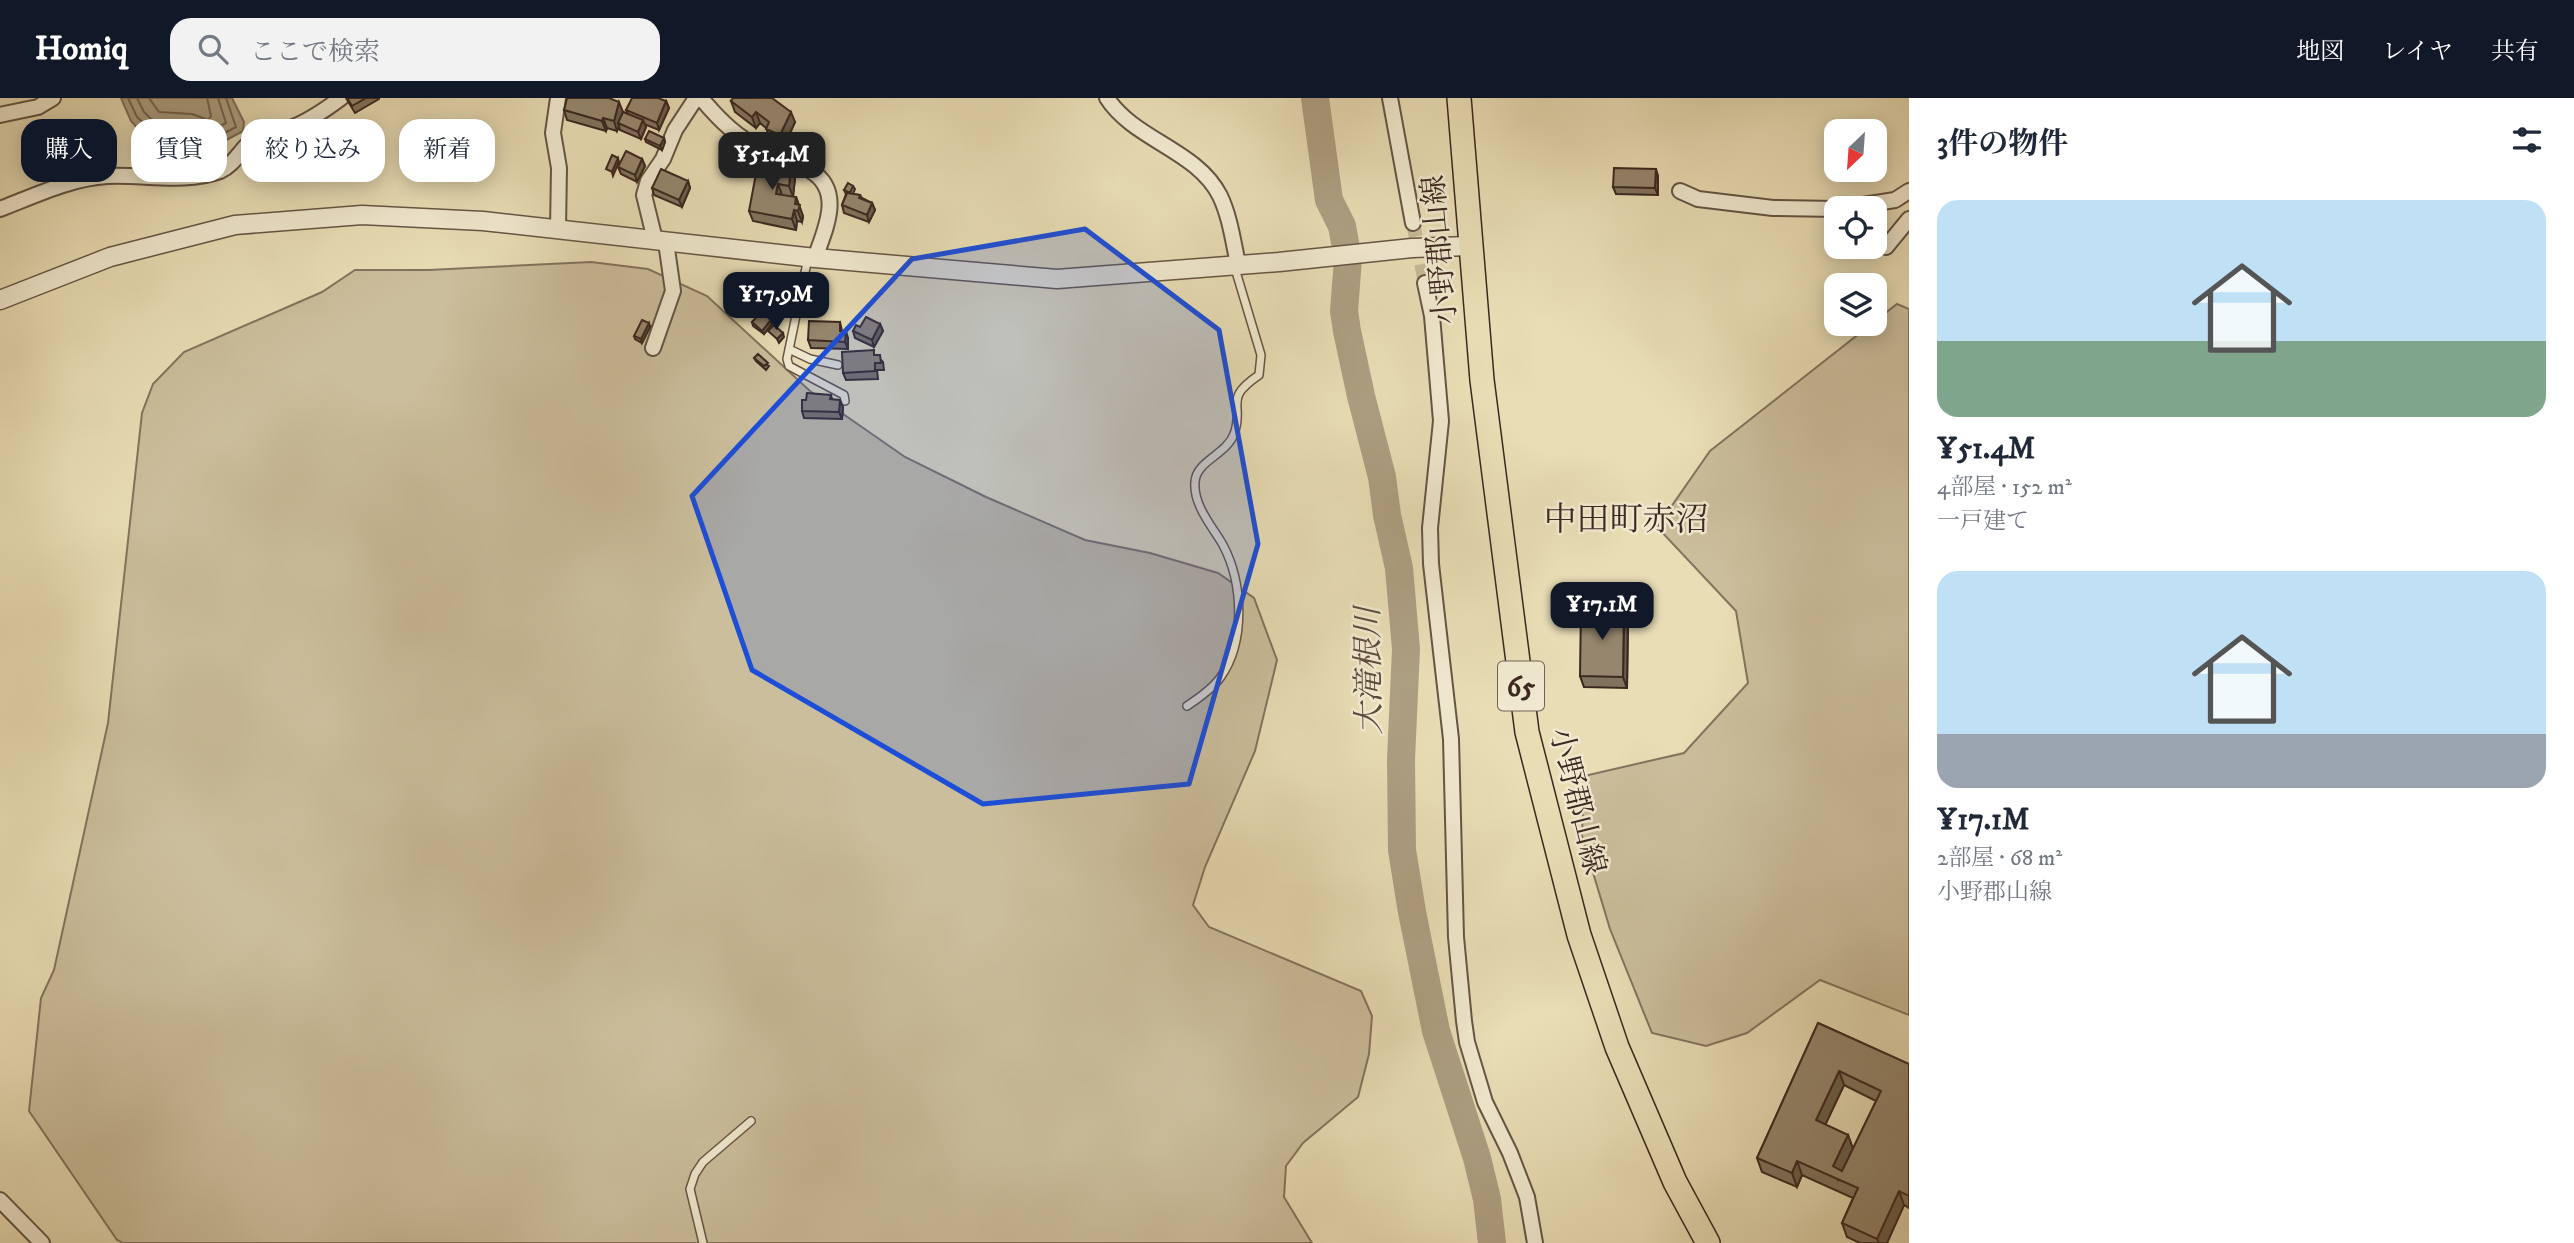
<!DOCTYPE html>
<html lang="ja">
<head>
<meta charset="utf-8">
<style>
  body { margin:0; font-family:"IM FELL DW Pica","Noto Serif JP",serif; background:#f2f2f3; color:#1f2937; height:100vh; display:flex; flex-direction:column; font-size:26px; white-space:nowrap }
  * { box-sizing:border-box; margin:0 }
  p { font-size:23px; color:#747a83 }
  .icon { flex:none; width:38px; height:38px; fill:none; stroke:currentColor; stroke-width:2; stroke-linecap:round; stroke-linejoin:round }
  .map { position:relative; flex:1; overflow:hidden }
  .sheet { display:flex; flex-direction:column; background:#fff; width:665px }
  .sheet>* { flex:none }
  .hud { position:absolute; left:21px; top:21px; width:665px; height:63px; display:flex; gap:14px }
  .needle { width:46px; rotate:205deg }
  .controls { position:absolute; left:1824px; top:21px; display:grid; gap:14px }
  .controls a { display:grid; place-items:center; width:63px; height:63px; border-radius:14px; background:#fff; box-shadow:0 4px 18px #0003; font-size:35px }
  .price { position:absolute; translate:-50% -60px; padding:0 16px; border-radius:14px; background:#111827; color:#fff; font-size:23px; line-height:46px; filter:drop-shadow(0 2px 4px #0008) }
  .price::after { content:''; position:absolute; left:50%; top:42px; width:21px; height:16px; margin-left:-10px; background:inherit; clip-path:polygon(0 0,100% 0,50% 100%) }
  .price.active { background:#222; color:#fff }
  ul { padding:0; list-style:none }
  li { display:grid; align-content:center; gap:14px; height:371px; padding:0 28px }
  li span { display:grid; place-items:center; height:217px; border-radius:21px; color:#555 }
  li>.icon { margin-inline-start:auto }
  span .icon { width:126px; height:126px; fill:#fffc; stroke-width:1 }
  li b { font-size:30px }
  h2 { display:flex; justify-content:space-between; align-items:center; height:84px; padding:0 28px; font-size:30px }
  .tag { padding:0 24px; border-radius:21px; background:#fff; box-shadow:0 4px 18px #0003; font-size:24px; line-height:63px }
  .tag.active { background:#111827; color:#fff }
  header { display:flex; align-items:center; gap:42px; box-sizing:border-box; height:98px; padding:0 35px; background:#111827; color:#fff }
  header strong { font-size:33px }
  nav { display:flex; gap:38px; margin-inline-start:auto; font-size:24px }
  .search { width:490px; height:63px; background:#f2f2f3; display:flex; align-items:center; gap:18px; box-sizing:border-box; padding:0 24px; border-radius:21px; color:#747a83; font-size:26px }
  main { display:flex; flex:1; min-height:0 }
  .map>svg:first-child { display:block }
</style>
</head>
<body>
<header>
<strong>Homiq</strong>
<div class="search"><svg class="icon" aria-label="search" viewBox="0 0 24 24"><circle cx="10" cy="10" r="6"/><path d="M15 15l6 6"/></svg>ここで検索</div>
<nav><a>地図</a><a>レイヤ</a><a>共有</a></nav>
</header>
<main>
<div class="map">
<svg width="1909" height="1145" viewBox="0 0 1909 1145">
  <rect width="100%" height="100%" fill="#e8ddb5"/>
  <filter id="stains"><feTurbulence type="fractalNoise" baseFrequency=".00286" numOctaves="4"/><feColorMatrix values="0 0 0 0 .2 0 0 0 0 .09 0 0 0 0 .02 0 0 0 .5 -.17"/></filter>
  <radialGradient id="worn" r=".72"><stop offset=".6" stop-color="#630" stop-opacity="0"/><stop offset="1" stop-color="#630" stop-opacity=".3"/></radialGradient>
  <!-- green -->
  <path fill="#cbbe9c" stroke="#83735e" stroke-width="2" d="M591 164 648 171 707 198 810 293 905 359 986 399 1085 442 1150 455 1218 475 1254 500 1277 562 1255 653 1205 769 1193 807 1209 829 1361 893 1372 918 1369 956 1358 999 1303 1045 1286 1068 1284 1099 1312 1145H123L117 1142 29 1013 41 900 54 872 108 625 142 315 153 286 184 254 322 194 355 172H429Z
    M1897 206 1909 211V917L1820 882 1747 935 1706 948 1652 935 1610 831 1582 738 1584 678 1684 655 1748 585 1736 513 1657 429 1710 353Z"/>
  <!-- water -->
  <path fill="#ad9f82" stroke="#7f6f5b" stroke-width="2" d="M121 0H232L244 24 243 33 208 52 189 42 149 40 140 33 131 23Z"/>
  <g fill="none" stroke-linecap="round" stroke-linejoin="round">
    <!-- shore -->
    <path stroke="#746451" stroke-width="2" d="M128 0 137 19 151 32 190 35 209 43 236 29 226 0
      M137 0 144 14 154 24 191 26 209 34 226 25 218 0
      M149 0 159 14 192 16 208 22 211 18 207 0"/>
    <!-- river -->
    <path stroke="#ad9f82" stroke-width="28" d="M1315 0 1329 102 1342 128 1348 161 1344 213 1347 233 1361 298 1382 379 1387 417 1399 470 1406 551 1401 661 1402 752 1412 814 1436 933 1477 1060 1487 1101 1492 1145"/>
    <!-- minor-tunnel -->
    <path stroke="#c5b997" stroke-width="14" stroke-dasharray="14 7" stroke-linecap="butt" d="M1413 125 1425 185"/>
    <defs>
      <path id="service" d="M808 160 787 261 789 268 844 297 845 303
        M789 251 810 261 838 267
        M1187 608C1199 600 1212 591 1220 580 1246 544 1243 485 1223 447 1212 428 1193 407 1195 384 1196 363 1226 357 1234 336 1245 306 1222 302 1259 277L1261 257 1234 167
        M703 1145 690 1091 695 1076 703 1064 751 1023"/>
      <path id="minor" d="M558 0 553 35 559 70 558 131
        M701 0C721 24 738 40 766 54 781 61 797 64 811 73 844 93 825 132 815 160
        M1107 0C1134 42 1197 52 1220 98 1230 119 1233 143 1238 166
        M1390 0 1413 125
        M0 17 38 9 53 0
        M1680 93 1698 101 1773 110 1836 111
        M1844 110 1895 102 1909 93
        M0 111C34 98 71 80 107 78 143 76 185 86 220 73 236 66 241 49 255 40 264 34 275 34 285 32 305 26 325 12 341 0
        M655 142 644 97 648 83 663 61 675 32 696 0
        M1886 149 1909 121
        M1425 185 1432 218 1441 323 1430 430 1431 466 1451 641 1456 839 1464 923 1467 944 1485 1004 1510 1055 1527 1099 1535 1145
        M653 250 673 193 666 144
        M0 1102 42 1145"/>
      <path id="tertiary" d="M0 202 110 159 235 127 362 117 483 123 815 160 1057 181 1279 164 1412 150 1469 148"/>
      <path id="primary" d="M1459 0 1482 282 1527 634 1579 837 1617 949 1675 1084 1708 1145"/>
    </defs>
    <!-- service casing -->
    <use href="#service" stroke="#665545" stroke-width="10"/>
    <!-- minor casing -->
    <use href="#minor" stroke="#665545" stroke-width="18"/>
    <!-- tertiary casing -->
    <use href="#tertiary" stroke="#665545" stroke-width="21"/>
    <!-- primary casing -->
    <use href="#primary" stroke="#3b2820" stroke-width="26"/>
    <!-- service -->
    <use href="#service" stroke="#f0e9cf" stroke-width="7"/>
    <!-- minor -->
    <use href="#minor" stroke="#f0e9cf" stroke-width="14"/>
    <!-- tertiary -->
    <use href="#tertiary" stroke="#f0e9cf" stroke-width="18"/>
    <!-- primary -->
    <use href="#primary" stroke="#e8ddb5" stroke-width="23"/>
  </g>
  <!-- wall -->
  <path fill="#80735e" stroke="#3b2820" stroke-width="2" fill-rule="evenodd" d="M346 0H379V1L355 15Z
    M612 2 623 14 628 16 626 12 666 3 669 10 659 32 644 26 646 29 641 41 620 32 619 28 617 33 607 30 606 33 567 22 564 12Z
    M731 3 795 24 784 48 770 41 766 30 760 25 756 30 735 14Z
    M664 40 665 44 662 52 646 44 645 41Z
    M642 61 645 68 637 84 621 76 618 69Z
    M791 70 795 80 793 99H796L803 118 802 124 797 123 796 132 753 123 749 113Z
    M1658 78V97L1616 96 1613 89Z
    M688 83 690 90 682 109 654 97 652 90Z
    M853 88 855 91 853 96 860 97 862 100 872 105 875 112 869 124 844 115 842 107 846 96 844 92Z
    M771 222 772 226 764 236 753 228 752 224Z
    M840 224 842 233 848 240V251L811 250 808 242Z
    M880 226 883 233 874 249 855 240 853 233 860 229Z
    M650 229 642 245 635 241 634 238Z
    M876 257 883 264 884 272H877L878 281 846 282 843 275Z
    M754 260 769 268 766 272 756 263Z
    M831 297 832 301 843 309 842 321 804 320 802 313 806 302Z
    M1624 509 1628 520 1627 590 1584 589 1580 578Z
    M1818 925 1909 966V1110L1904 1107 1887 1145H1860L1847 1139 1842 1125 1853 1100 1802 1077 1797 1089 1762 1074 1757 1060ZM1844 987 1876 1003 1853 1051 1848 1037 1825 1027Z"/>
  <!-- shaded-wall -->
  <path fill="#685e4c" stroke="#3b2820" stroke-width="2" d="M666 3 669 10 659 32 657 25Z
    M619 4 623 14 618 25 619 28 617 33 614 23Z
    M756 14 760 25 756 30 752 19Z
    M791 14 795 24 784 48 780 37Z
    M603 20 607 30 606 33 602 23Z
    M643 22 646 29 641 41 638 34Z
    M664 40 665 44 662 52 660 48Z
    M618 60 619 64 613 78 612 74Z
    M642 61 645 68 637 84 635 77Z
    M791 70 795 80 793 99 789 88Z
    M1656 71 1658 78V97L1655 90Z
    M688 83 690 90 682 109 679 102Z
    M778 86 782 97 776 96Z
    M796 99 803 118 802 124 795 106Z
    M872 105 875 112 869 124 867 117Z
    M794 112 797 123 796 132 792 121Z
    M771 222 772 226 764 236 762 233Z
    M649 225 650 229 642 245 641 241Z
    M880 226 883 233 874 249 872 242Z
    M846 233 848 240V251L845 244Z
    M783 235 784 239 779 245 777 241Z
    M840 302 843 309 842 321 839 314Z
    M1624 509 1628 520 1627 590 1623 579Z
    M1839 973 1844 987 1821 1036 1816 1022Z
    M1848 1037 1853 1051 1838 1082 1833 1068Z
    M1797 1063 1802 1077 1797 1089 1792 1075Z
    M1899 1093 1904 1107 1887 1145H1879L1877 1141Z"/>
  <!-- building -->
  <path fill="#95866d" stroke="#3b2820" stroke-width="2" fill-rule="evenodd" d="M347 0H366L352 8Z
    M567 0H609L619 4 614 23 603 20 602 23 564 12Z
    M632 0H658L666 3 657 25 626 12Z
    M733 0H772L791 14 780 37 766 31 769 24 756 14 752 19 731 3Z
    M623 14 643 22 638 34 618 25Z
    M649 33 664 40 660 48 645 41Z
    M626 53 642 61 635 77 618 69Z
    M612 57 618 60 612 74 606 71Z
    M758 65 791 70 789 88 778 86 776 96 796 99 795 106 800 107 798 113 794 112 792 121 749 113Z
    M1614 70 1656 71 1655 90 1613 89Z
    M661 71 688 83 679 102 652 90Z
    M848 85 853 88 850 95 844 92Z
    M847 95 860 97 859 100 872 105 867 117 842 107Z
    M761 214 771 222 762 233 752 224Z
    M866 219 880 226 872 242 853 233 856 227 860 229Z
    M642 222 649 225 641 241 634 238Z
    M809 223 840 224V233H846L845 244 808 242Z
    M774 227 783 235 777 241 768 233Z
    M874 252V257H880L881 265H875V273L843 275 842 254Z
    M758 256 768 265 764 268 754 260Z
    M807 295 831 297 830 301 840 302 839 314 802 313V302H806Z
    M1581 508 1624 509 1623 579 1580 578Z
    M1818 925 1909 966V1098L1899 1093 1877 1141 1842 1125 1858 1090 1797 1063 1792 1075 1757 1060ZM1839 973 1881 993 1842 1073 1833 1068 1848 1037 1816 1022Z"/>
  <!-- marked area -->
  <path fill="#1d4ed8" fill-opacity="0.2" stroke="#1d4ed8" stroke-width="5" stroke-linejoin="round" d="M1085 131 1219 232 1258 446 1189 686 983 706 752 572 692 398 912 161Z"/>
  <g text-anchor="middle" stroke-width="5" stroke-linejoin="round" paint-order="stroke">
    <!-- shield labels -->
    <rect fill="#f0e9cf" stroke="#716254" stroke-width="2" x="1498" y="563.5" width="46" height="49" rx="5"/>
    <g font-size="28" font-weight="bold" fill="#3b2820">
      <text x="1521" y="598">65</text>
    </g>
    <!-- street labels -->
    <g font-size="30" fill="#3b2820" stroke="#f0e9cf">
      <text transform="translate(1439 152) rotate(-95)" y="10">小野郡山線</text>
      <text transform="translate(1578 703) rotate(76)" y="10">小野郡山線</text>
    </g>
    <!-- water labels -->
    <g font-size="32" font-style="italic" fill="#5d4c3d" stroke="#f0e9cf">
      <text transform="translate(1368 573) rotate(-91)" y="11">大滝根川</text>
    </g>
    <!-- quarter labels -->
    <g font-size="33" fill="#3b2820" stroke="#f0e9cf">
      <text x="1626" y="432">中田町赤沼</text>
    </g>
  </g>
  <rect width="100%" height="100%" filter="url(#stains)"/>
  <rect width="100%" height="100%" fill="url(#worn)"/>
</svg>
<div class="controls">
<a><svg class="needle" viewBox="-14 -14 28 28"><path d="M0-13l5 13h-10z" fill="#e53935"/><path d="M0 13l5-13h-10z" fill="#747a83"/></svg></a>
<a><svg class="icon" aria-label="locate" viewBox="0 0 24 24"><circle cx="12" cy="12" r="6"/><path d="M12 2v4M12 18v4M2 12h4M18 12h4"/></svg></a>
<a><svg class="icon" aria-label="layers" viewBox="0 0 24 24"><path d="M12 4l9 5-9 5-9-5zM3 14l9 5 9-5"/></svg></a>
</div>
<b class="price active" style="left:772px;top:94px">¥51.4M</b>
<b class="price" style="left:776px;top:234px">¥17.9M</b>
<b class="price" style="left:1602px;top:544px">¥17.1M</b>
<div class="hud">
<a class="tag active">購入</a>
<a class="tag">賃貸</a>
<a class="tag">絞り込み</a>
<a class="tag">新着</a>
</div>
</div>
<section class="sheet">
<h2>3件の物件<svg class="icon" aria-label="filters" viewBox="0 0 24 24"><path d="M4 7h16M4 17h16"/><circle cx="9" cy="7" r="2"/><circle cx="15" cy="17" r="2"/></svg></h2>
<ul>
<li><span style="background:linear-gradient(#bfe0f5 65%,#7fa58c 0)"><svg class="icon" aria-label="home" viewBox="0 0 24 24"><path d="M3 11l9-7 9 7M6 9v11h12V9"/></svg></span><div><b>¥51.4M</b><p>4部屋 · 152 m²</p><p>一戸建て</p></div></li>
<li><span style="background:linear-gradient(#bfe0f5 75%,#9aa5b1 0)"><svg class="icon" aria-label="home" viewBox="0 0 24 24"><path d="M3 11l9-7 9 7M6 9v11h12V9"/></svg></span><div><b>¥17.1M</b><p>2部屋 · 68 m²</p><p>小野郡山線</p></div></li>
</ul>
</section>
</main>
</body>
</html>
